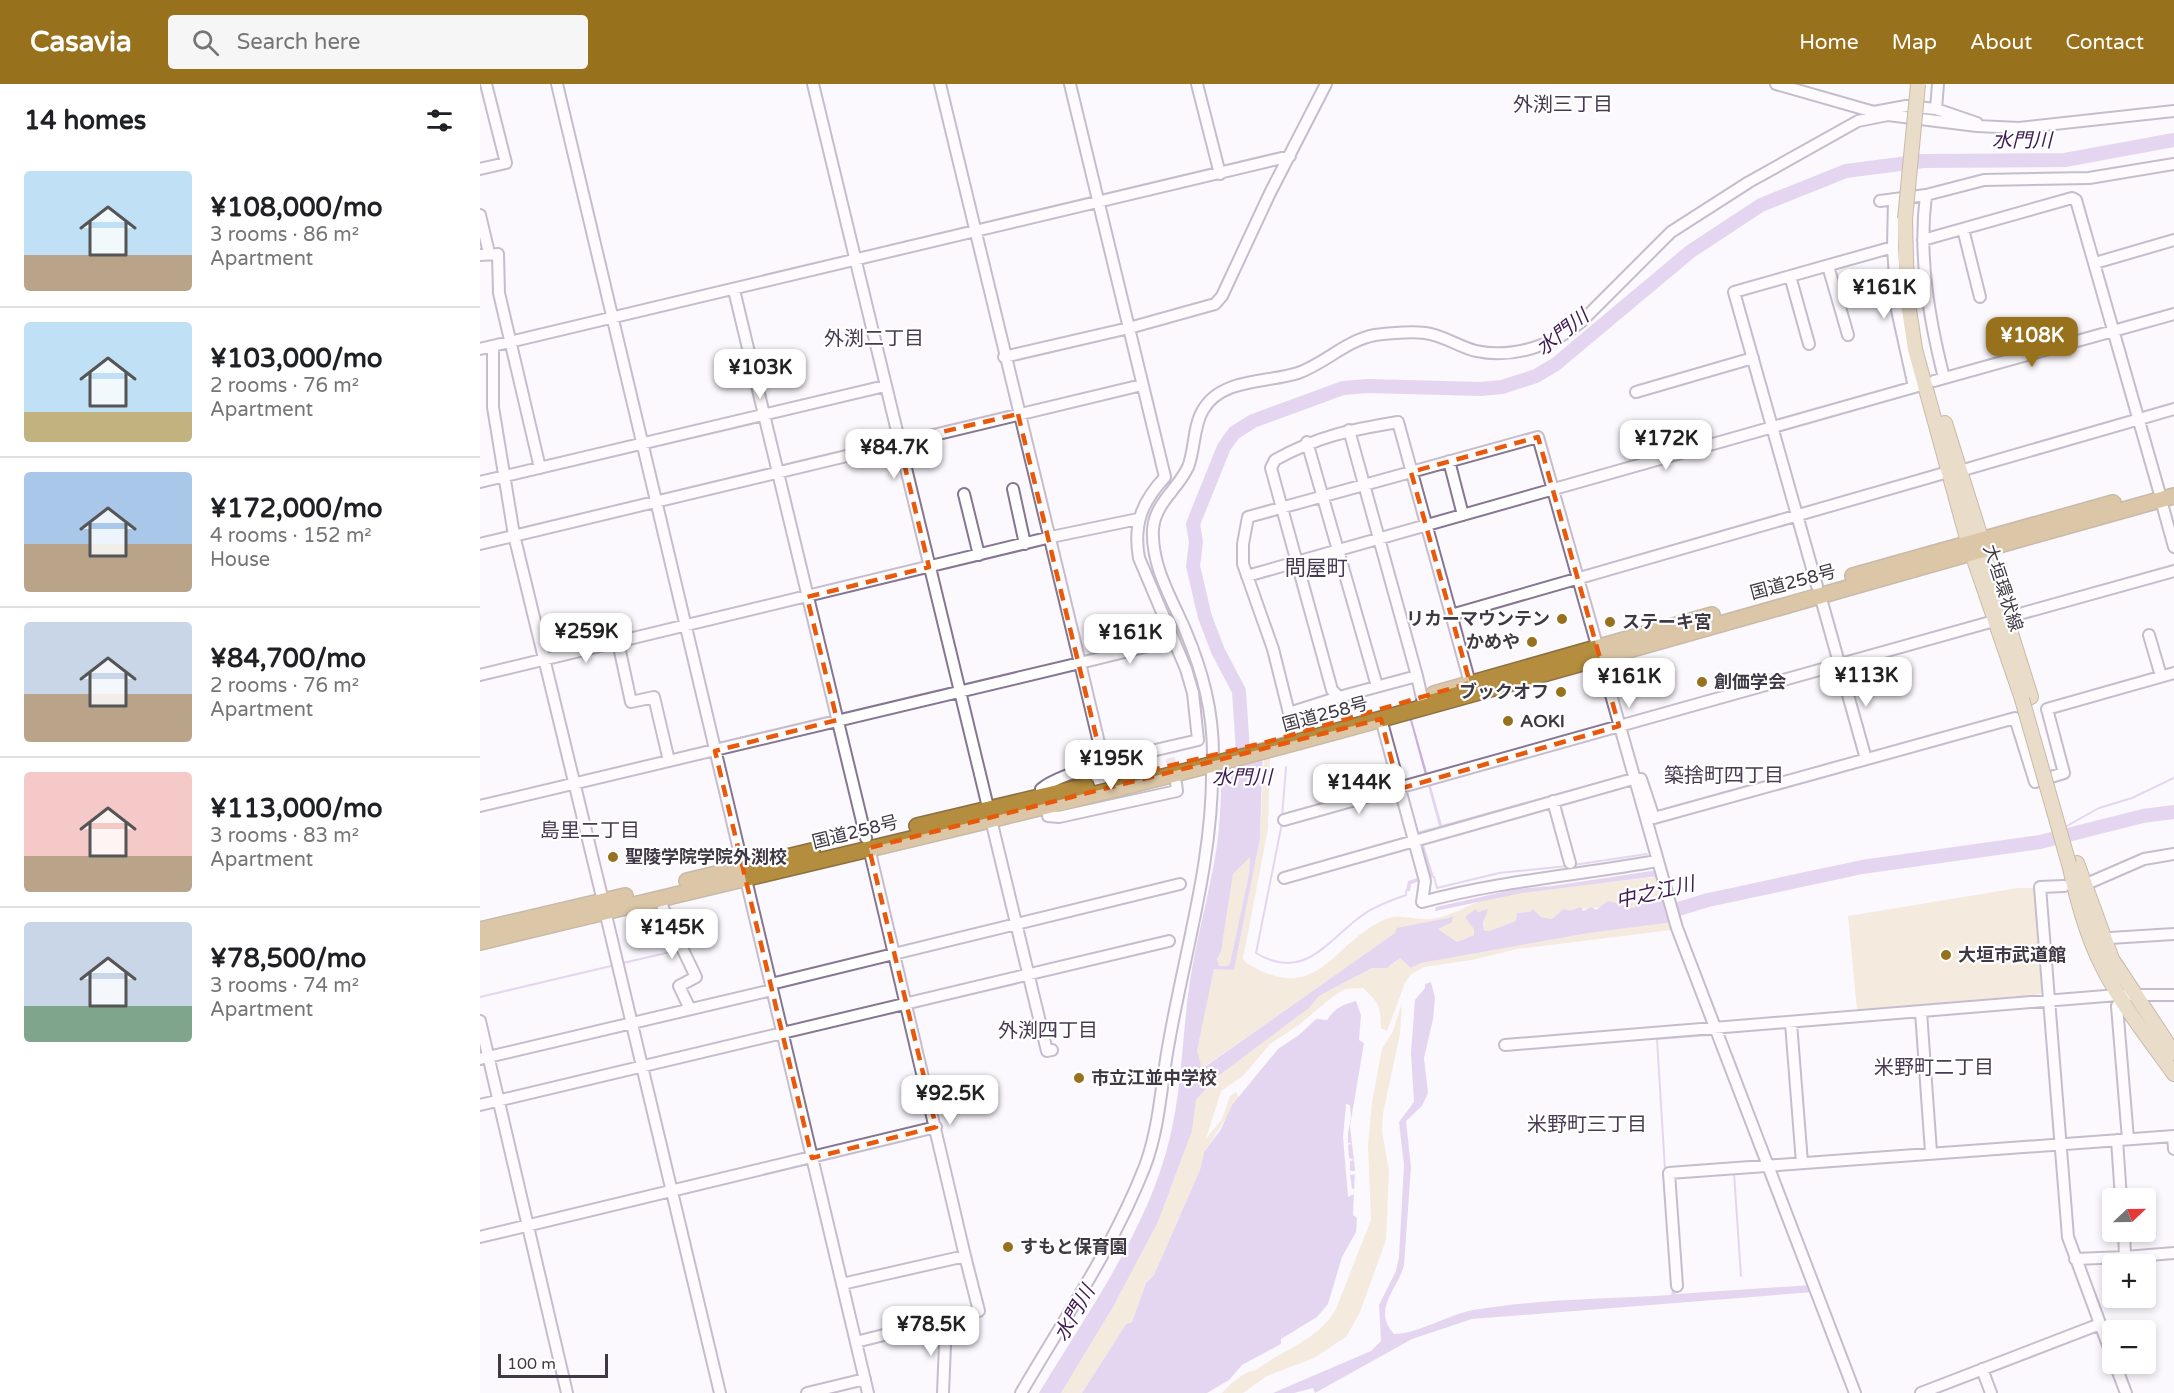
<!DOCTYPE html>
<html lang="en">
<head>
<meta charset="utf-8">
<style>
  body { margin:0; font-family:"Varela Round","Noto Sans JP",sans-serif; background:#f6f6f6; color:#202124; height:100vh; display:flex; flex-direction:column; font-size:22px; white-space:nowrap }
  * { box-sizing:border-box; margin:0 }
  p { font-size:20px; color:#757577 }
  .icon { flex:none; width:33px; height:33px; fill:none; stroke:currentColor; stroke-width:2; stroke-linecap:round; stroke-linejoin:round }
  .map { position:relative; flex:1; overflow:hidden }
  .drawer { display:flex; flex-direction:column; background:#fff; width:480px }
  .drawer>* { flex:none }
  .needle { width:39px; rotate:68deg }
  .controls { position:absolute; left:1622px; top:1104px; display:grid; gap:12px }
  .controls a { display:grid; place-items:center; width:54px; height:54px; border-radius:6px; background:#fff; box-shadow:0 3px 9px #0003; font-size:30px }
  .scale { position:absolute; left:18px; bottom:15px; width:110px; box-sizing:border-box; padding-left:6px; border:3px solid #3f3945; border-top:0; font-size:16px; line-height:21px; white-space:nowrap; color:#3f3945; -webkit-text-stroke:4px #fff; paint-order:stroke }
  .price { position:absolute; translate:-50% -51px; padding:0 14px; border-radius:12px; background:#fff; color:#222; font-size:20px; line-height:39px; filter:drop-shadow(0 2px 3px #0008) }
  .price::after { content:''; position:absolute; left:50%; top:36px; width:18px; height:14px; margin-left:-9px; background:inherit; clip-path:polygon(0 0,100% 0,50% 100%) }
  .price.active { background:#97711b; color:#fff }
  ul { padding:0; list-style:none }
  li { display:flex; align-items:center; gap:18px; height:150px; padding:0 24px }
  li+li { border-top:2px solid #e0e0e0 }
  li span { display:grid; place-items:center; flex:none; width:168px; height:120px; border-radius:6px; color:#555 }
  li>.icon { margin-inline-start:auto }
  span .icon { width:72px; height:72px; fill:#fffc; stroke-width:1 }
  li b { font-size:26px }
  h2 { display:flex; justify-content:space-between; align-items:center; height:72px; padding:0 24px; font-size:26px }
  header { display:flex; align-items:center; gap:36px; box-sizing:border-box; height:84px; padding:0 30px; background:#97711b; color:#fff }
  header strong { font-size:28px }
  nav { display:flex; gap:33px; margin-inline-start:auto; font-size:21px }
  .search { width:420px; height:54px; background:#f6f6f6; display:flex; align-items:center; gap:15px; box-sizing:border-box; padding:0 21px; border-radius:6px; color:#757577; font-size:22px }
  main { display:flex; flex:1; min-height:0 }
  .map>svg:first-child { display:block }
</style>
</head>
<body>
<header>
<strong>Casavia</strong>
<div class="search"><svg class="icon" aria-label="search" viewBox="0 0 24 24"><circle cx="10" cy="10" r="6"/><path d="M15 15l6 6"/></svg>Search here</div>
<nav><a>Home</a><a>Map</a><a>About</a><a>Contact</a></nav>
</header>
<main>
<section class="drawer">
<h2>14 homes<svg class="icon" aria-label="filters" viewBox="0 0 24 24"><path d="M4 7h16M4 17h16"/><circle cx="9" cy="7" r="2"/><circle cx="15" cy="17" r="2"/></svg></h2>
<ul>
<li><span style="background:linear-gradient(#bfe0f5 70%,#b9a48a 0)"><svg class="icon" aria-label="home" viewBox="0 0 24 24"><path d="M3 11l9-7 9 7M6 9v11h12V9"/></svg></span><div><b>¥108,000/mo</b><p>3 rooms · 86 m²</p><p>Apartment</p></div></li>
<li><span style="background:linear-gradient(#bfe0f5 75%,#c2b280 0)"><svg class="icon" aria-label="home" viewBox="0 0 24 24"><path d="M3 11l9-7 9 7M6 9v11h12V9"/></svg></span><div><b>¥103,000/mo</b><p>2 rooms · 76 m²</p><p>Apartment</p></div></li>
<li><span style="background:linear-gradient(#a9c7e8 60%,#b9a48a 0)"><svg class="icon" aria-label="home" viewBox="0 0 24 24"><path d="M3 11l9-7 9 7M6 9v11h12V9"/></svg></span><div><b>¥172,000/mo</b><p>4 rooms · 152 m²</p><p>House</p></div></li>
<li><span style="background:linear-gradient(#c9d6e8 60%,#b9a48a 0)"><svg class="icon" aria-label="home" viewBox="0 0 24 24"><path d="M3 11l9-7 9 7M6 9v11h12V9"/></svg></span><div><b>¥84,700/mo</b><p>2 rooms · 76 m²</p><p>Apartment</p></div></li>
<li><span style="background:linear-gradient(#f6c9c9 70%,#b9a48a 0)"><svg class="icon" aria-label="home" viewBox="0 0 24 24"><path d="M3 11l9-7 9 7M6 9v11h12V9"/></svg></span><div><b>¥113,000/mo</b><p>3 rooms · 83 m²</p><p>Apartment</p></div></li>
<li><span style="background:linear-gradient(#c9d6e8 70%,#7fa58c 0)"><svg class="icon" aria-label="home" viewBox="0 0 24 24"><path d="M3 11l9-7 9 7M6 9v11h12V9"/></svg></span><div><b>¥78,500/mo</b><p>3 rooms · 74 m²</p><p>Apartment</p></div></li>
</ul>
</section>
<div class="map">
<svg width="1694" height="1309" viewBox="0 0 1694 1309">
  <rect width="100%" height="100%" fill="#fbf8fe"/>
  <!-- green -->
  <path fill="#ead9b9" d="M788 672 790 674 788 745 763 874 765 878C839 925 851 858 906 835 921 829 937 837 951 835 975 832 991 818 1014 813 1068 803 1123 800 1177 793L1182 810 1153 824C1140 819 1082 825 1072 835L1061 833 1053 825 1049 828 1037 829 1036 837 1009 847 1003 845 1004 834 1008 826 995 828 994 851 977 858 958 845 974 836 917 848 718 987 717 967 734 884 754 886 780 754 784 674Z
    M770 772 769 790 750 882H739L737 876 741 868 753 790Z
    M1538 804H1555L1563 909 1534 915 1377 926 1368 832Z
    M1190 838 1191 846 1037 865 992 876 944 883 931 890 925 899 907 947 901 944C900 921 900 920 883 904L865 905 852 913 820 940 790 960 763 992 741 1007 726 1055 742 1035 750 1012 756 1008 759 1014 724 1068 720 1086 674 1191 666 1199 652 1238 646 1240 602 1309H581L633 1223 678 1138 712 1047 716 1016 737 993 829 924 839 912 865 898 894 884 909 883 920 874 931 884 941 879 1109 849Z
    M922 919 920 950 903 1029 902 1047 909 1087 906 1156 880 1228 866 1253 834 1274 787 1292 763 1309H742C752 1299 761 1289 776 1286 802 1266 839 1256 856 1225L891 1136 888 1061 892 1018 902 965 913 947Z"/>
  <!-- water -->
  <path fill="#c8aedf" fill-rule="evenodd" d="M930 636H932L962 741 1146 690 1145 693 943 758 954 793 931 800 930 807H926L928 797 947 791 936 748 959 742Z
    M783 663 780 754 754 886 734 885 717 967 721 981 719 987 915 849 917 844 973 833 972 838 958 845 977 858 994 851V845L985 833 996 825 998 828 1008 825C1006 834 1001 837 1004 846L1009 847 1036 837 1037 829 1049 828 1053 825 1061 833 1072 835 1084 825 1090 827 1101 823 1103 827 1111 823 1116 826 1128 817 1153 824 1184 808 1193 838 1109 849 941 879 931 884 920 874 907 884H893L865 898 839 912 829 924 737 993 716 1016 712 1047 678 1138 633 1223 581 1309H559C600 1241 648 1173 676 1099 701 1033 700 979 708 911 714 864 727 820 735 773 741 741 741 707 742 674ZM770 773 769 790 750 880 747 882H739L737 875 741 868 753 790Z
    M1178 786 1180 792 1042 809 955 827 956 823 1036 805 1072 802Z
    M951 898 955 914 953 935 944 974 948 1009 942 1022 926 1037 931 1083 924 1181C919 1204 891 1225 914 1250 937 1250 968 1231 993 1226 1058 1215 1125 1215 1191 1211L1192 1207H1195L1196 1210 1332 1201 1334 1208 992 1235 932 1255 835 1309 833 1304 814 1309H793L891 1267 901 1257 899 1221 916 1187 919 1173 924 1081 919 1038 934 1018 931 969 935 916 945 904V900Z
    M876 917 881 931 879 956 884 959 870 1042 875 1085 873 1131 877 1134 876 1148 862 1173 848 1220 837 1233 801 1255V1260L762 1281 749 1296 727 1309H602L646 1240 652 1238 666 1199 674 1191 720 1086 724 1068 741 1045 752 1021 798 965 819 951 836 935 847 936C855 924 862 921 876 917Z"/>
  <!-- pier -->
  <path fill="#fbf8fe" d="M866 1020 870 1021 871 1034 868 1049V1059H872L868 1061 869 1074 874 1076 870 1077V1087H876V1090L870 1091 872 1105H876V1109L868 1113 863 1053Z"/>
  <g fill="none" stroke-linecap="round" stroke-linejoin="round">
    <!-- stream -->
    <path stroke="#c8aedf" stroke-width="2" d="M802 733 806 683
      M802 739 776 869C825 899 848 855 884 830 897 821 912 816 926 811V807
      M1585 743 1619 724 1652 714 1694 694
      M1560 758 1575 749
      M1093 781 1167 770
      M954 793 957 804 1019 789 1087 782
      M143 879 199 866
      M0 913 131 882
      M1185 1086 1177 955 1231 951
      M1254 1089 1261 1192"/>
    <!-- river -->
    <path stroke="#c8aedf" stroke-width="14" d="M764 683 759 607 738 567 725 533 713 482 716 458 713 440 744 363 754 349 773 337 863 304 887 302 1001 305 1022 303 1056 292 1076 280 1211 167 1281 121 1366 87 1443 77 1585 76 1694 56
      M1182 830 1228 816 1382 783 1560 758 1663 732 1694 728"/>
    <!-- minor-tunnel -->
    <path stroke="#d5d2d9" stroke-width="10" stroke-dasharray="10 5" stroke-linecap="butt" d="M690 674 695 695"/>
    <defs>
      <path id="minor" d="M77 0 388 1309
        M333 0 567 967 572 966
        M717 0 740 90
        M1296 0 1394 28 1426 22 1456 25
        M1458 0 1456 25 1497 39
        M0 85 26 79 6 0
        M1446 111C1438 173 1449 234 1464 294
        M1414 115 1413 163 1417 226 1434 303
        M1400 117 1446 111 1504 96 1609 94 1694 80
        M0 131 9 169
        M1483 145 1500 213
        M1443 156 1592 114 1596 116 1679 407
        M0 171 18 170 19 209 60 384
        M1615 179 1694 156
        M1348 182 1368 251
        M1310 192 1329 260
        M254 206 386 754
        M13 264V323L34 451 123 817
        M0 265 810 72
        M524 273 649 244 735 220 742 212 790 109 846 0
        M1454 297 1694 230
        M1156 308 1273 274
        M869 346 937 592 859 613 852 606 791 384 795 376C838 352 870 346 918 338L990 599
        M827 358 897 602
        M969 377 983 431
        M1480 387 1694 325
        M0 398 405 302
        M533 405 545 460
        M484 410 499 471
        M1681 416 1694 463
        M0 460 662 301
        M767 492 1445 300
        M1337 502 1254 208 1413 163
        M1340 511 1386 675
        M971 531 1468 388
        M1525 534 1694 487
        M1669 551 1681 592
        M138 558 151 618 174 613 189 677
        M0 591 571 453 658 435
        M937 592 944 623
        M859 613 809 629 793 565 763 480V460L768 433 1058 353 1197 844 1375 1309
        M901 635 945 797 942 818C1019 797 1099 791 1177 777
        M733 671C733 627 723 589 706 548 692 515 671 482 673 445 675 419 698 405 708 383 715 366 713 342 723 326 741 294 787 299 818 289 844 280 867 256 895 251 911 249 929 247 945 249 963 251 979 263 996 267 1033 275 1075 261 1102 237L1191 148 1269 98 1378 37 1408 31 1497 42 1539 44 1694 27
        M624 680 600 579 693 556
        M563 712 561 705C586 684 682 665 718 656L713 609 706 585 659 474C653 440 662 418 685 393L590 0
        M1073 717 1090 779
        M0 722 600 579 460 0
        M566 722 568 732 579 733 697 707 696 699
        M804 736 1514 537
        M389 764 485 1172
        M804 794 1153 695H1161L1174 734 1535 634 1555 698 1584 689 1567 625 1694 589
        M1611 798 1664 775 1694 770
        M1584 802 1560 803 1588 1153 1632 1272
        M181 814 183 824 216 893 199 902 210 925
        M125 827 240 1309
        M1630 854 1694 850
        M291 900 700 800
        M1637 922 1648 1055
        M1441 928 1451 1068
        M0 937 87 1309
        M1311 939 1322 1079
        M1025 961 1638 911H1694
        M0 975 292 906
        M0 1021 689 857
        M1693 1052 1694 1065
        M1637 1056 1641 1114
        M1644 1148 1645 1173 1694 1169
        M0 1153 456 1043
        M1595 1175 1645 1173
        M362 1200 485 1172 499 1227 376 1258
        M1197 1202 1189 1089 1694 1052
        M1635 1280 1646 1309
        M1502 1285 1511 1309
        M327 1309 385 1295
        M463 1309 466 1236
        M541 1309C584 1235 634 1162 665 1082 680 1042 681 999 689 958 705 866 734 773 732 680
        M1441 1309 1620 1240"/>
      <path id="major" d="M1425 135 1427 212 1435 265 1488 458 1542 615
        M1465 339 1551 613
        M1597 779 1632 875 1694 969
        M1589 780C1597 815 1606 850 1622 882 1641 920 1669 955 1694 990"/>
      <path id="highway" d="M1373 492 1633 419
        M954 610 1232 531
        M437 742 606 702
        M207 797 332 767
        M0 846 145 812
        M0 858C262 794 526 735 787 666 1090 585 1391 496 1694 412"/>
    </defs>
    <!-- minor casing -->
    <use href="#minor" stroke="#857691" stroke-width="14"/>
    <!-- major casing -->
    <use href="#major" stroke="#8b7040" stroke-width="16"/>
    <!-- highway casing -->
    <use href="#highway" stroke="#8b7040" stroke-width="18"/>
    <!-- minor -->
    <use href="#minor" stroke="#fff" stroke-width="10"/>
    <!-- major -->
    <use href="#major" stroke="#d2bb8b" stroke-width="14"/>
    <!-- highway -->
    <use href="#highway" stroke="#b48d3e" stroke-width="15"/>
    <defs>
      <path id="major-bridge" d="M1425 135 1438 0
        M1542 615 1589 780"/>
    </defs>
    <!-- major-bridge casing -->
    <use href="#major-bridge" stroke="#8b7040" stroke-width="16" stroke-linecap="butt"/>
    <!-- major-bridge -->
    <use href="#major-bridge" stroke="#d2bb8b" stroke-width="14"/>
  </g>
  <!-- marked area -->
  <path d="M0 0H1694V1309H0ZM538 330 627 697 787 658 990 599 931 388 1058 353 1139 642 919 705 901 635 389 764 456 1043 332 1074 235 667 357 636 327 513 449 483 419 358Z" fill="#fbf8fe" fill-opacity=".55" fill-rule="evenodd"/>
  <path fill="none" stroke="#e8590c" stroke-width="4.5" stroke-dasharray="12 8" stroke-linejoin="round" d="M538 330 627 697 787 658 990 599 931 388 1058 353 1139 642 919 705 901 635 389 764 456 1043 332 1074 235 667 357 636 327 513 449 483 419 358Z"/>
  <!-- markers -->
  <g fill="#97711b" stroke="#fff" stroke-width="2">
    <circle cx="1082" cy="535" r="6"/>
    <circle cx="1130" cy="538" r="6"/>
    <circle cx="1052" cy="558" r="6"/>
    <circle cx="1222" cy="598" r="6"/>
    <circle cx="1081" cy="608" r="6"/>
    <circle cx="1028" cy="637" r="6"/>
    <circle cx="133" cy="773" r="6"/>
    <circle cx="1466" cy="871" r="6"/>
    <circle cx="599" cy="994" r="6"/>
    <circle cx="528" cy="1163" r="6"/>
  </g>
  <g text-anchor="middle" stroke-width="4.5" stroke-linejoin="round" paint-order="stroke">
    <!-- street labels -->
    <g font-size="18" fill="#3f3945" stroke="#fff">
      <text transform="translate(1313 498) rotate(-15)" y="6">国道258号</text>
      <text transform="translate(1523 504) rotate(72)" y="6">大垣環状線</text>
      <text transform="translate(845 630) rotate(-15)" y="6">国道258号</text>
      <text transform="translate(375 748) rotate(-14)" y="6">国道258号</text>
    </g>
    <!-- poi labels -->
    <g font-size="18" font-weight="bold" fill="#3f3945" stroke="#fff" text-anchor="start">
      <text x="1070" y="541" text-anchor="end">リカーマウンテン</text>
      <text x="1142" y="544">ステーキ宮</text>
      <text x="1040" y="564" text-anchor="end">かめや</text>
      <text x="1234" y="604">創価学会</text>
      <text x="1069" y="614" text-anchor="end">ブックオフ</text>
      <text x="1040" y="643">AOKI</text>
      <text x="145" y="779">聖陵学院学院外渕校</text>
      <text x="1478" y="877">大垣市武道館</text>
      <text x="611" y="1000">市立江並中学校</text>
      <text x="540" y="1169">すもと保育園</text>
    </g>
    <!-- neighbourhood labels -->
    <g font-size="20" fill="#483a53" stroke="#fff">
      <text x="1083" y="27">外渕三丁目</text>
      <text x="394" y="261">外渕二丁目</text>
      <text x="1244" y="698">築捨町四丁目</text>
      <text x="110" y="753">島里二丁目</text>
      <text x="568" y="953">外渕四丁目</text>
      <text x="1454" y="990">米野町二丁目</text>
      <text x="1107" y="1047">米野町三丁目</text>
    </g>
    <!-- water labels -->
    <g font-size="20" font-style="italic" fill="#3e1b55" stroke="#fff">
      <text x="1542" y="63">水門川</text>
      <text transform="translate(1082 248) rotate(-38)" y="7">水門川</text>
      <text x="762" y="700">水門川</text>
      <text transform="translate(1175 808) rotate(-13)" y="7">中之江川</text>
      <text transform="translate(594 1229) rotate(-60)" y="7">水門川</text>
    </g>
    <!-- quarter labels -->
    <g font-size="21" fill="#483a53" stroke="#fff">
      <text x="836" y="491">問屋町</text>
    </g>
  </g>
</svg>
<div class="controls">
<a><svg class="needle" viewBox="-14 -14 28 28"><path d="M0-13l5 13h-10z" fill="#e53935"/><path d="M0 13l5-13h-10z" fill="#757577"/></svg></a>
<a>+</a>
<a>−</a>
</div>
<div class="scale">100 m</div>
<b class="price" style="left:1404px;top:236px">¥161K</b>
<b class="price active" style="left:1552px;top:284px">¥108K</b>
<b class="price" style="left:280px;top:316px">¥103K</b>
<b class="price" style="left:1186px;top:387px">¥172K</b>
<b class="price" style="left:414px;top:396px">¥84.7K</b>
<b class="price" style="left:106px;top:580px">¥259K</b>
<b class="price" style="left:650px;top:581px">¥161K</b>
<b class="price" style="left:1386px;top:624px">¥113K</b>
<b class="price" style="left:1149px;top:625px">¥161K</b>
<b class="price" style="left:631px;top:707px">¥195K</b>
<b class="price" style="left:879px;top:731px">¥144K</b>
<b class="price" style="left:192px;top:876px">¥145K</b>
<b class="price" style="left:470px;top:1042px">¥92.5K</b>
<b class="price" style="left:451px;top:1273px">¥78.5K</b>
</div>
</main>
</body>
</html>
